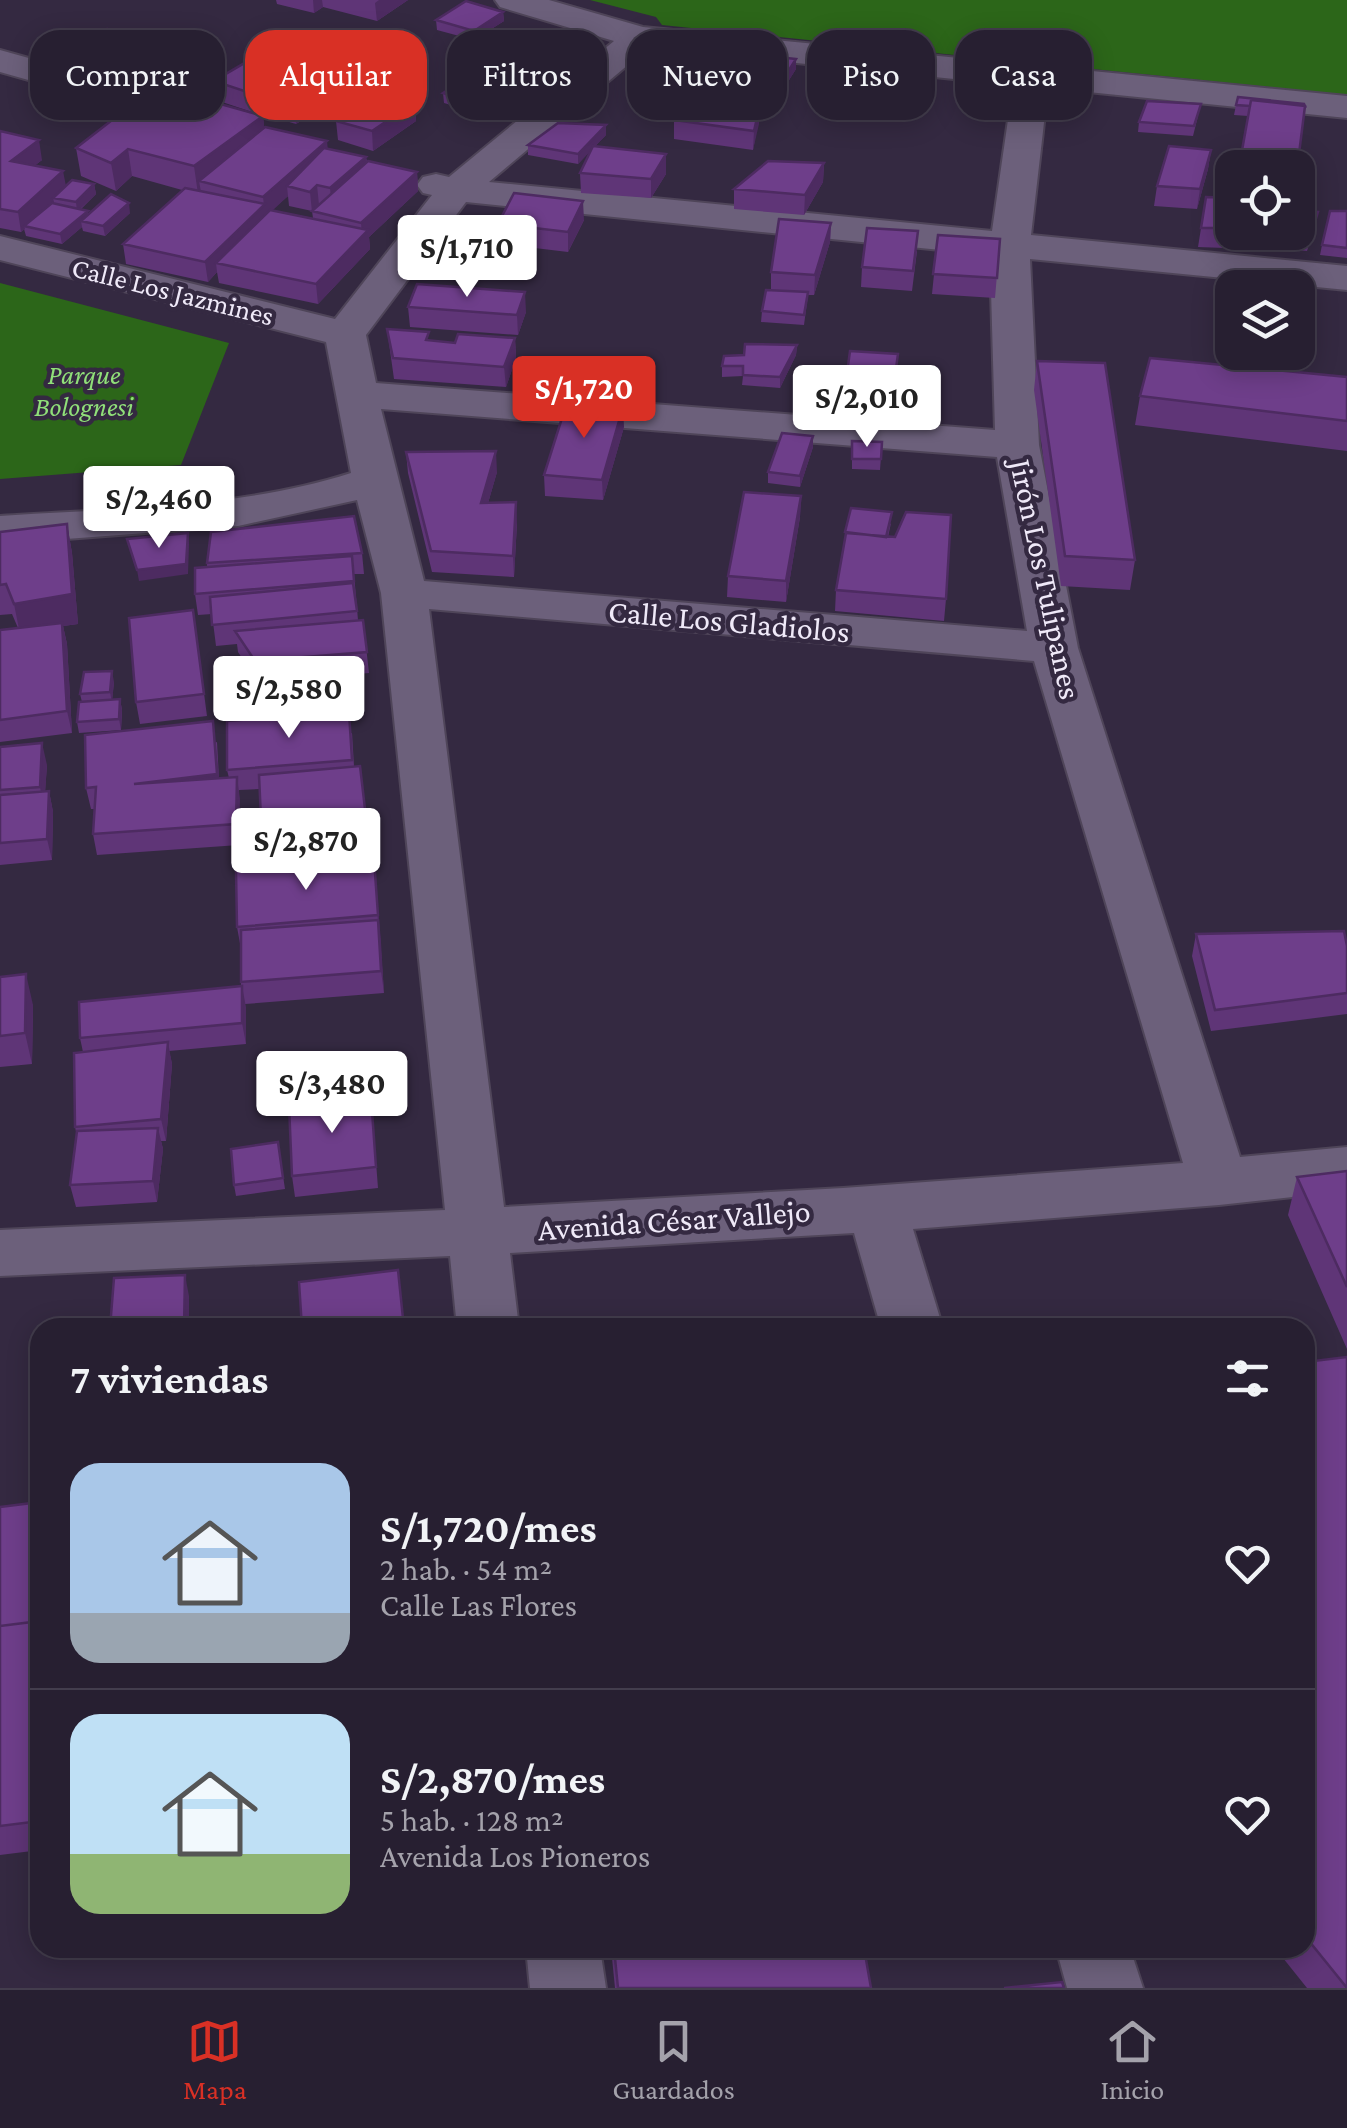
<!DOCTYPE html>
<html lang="es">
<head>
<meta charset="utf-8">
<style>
  body { margin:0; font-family:"Crimson Pro",serif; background:#332c3d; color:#f1f3f6; height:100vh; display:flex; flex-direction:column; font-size:38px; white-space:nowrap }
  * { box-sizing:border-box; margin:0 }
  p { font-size:32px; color:#a4a2ab }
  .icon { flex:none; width:55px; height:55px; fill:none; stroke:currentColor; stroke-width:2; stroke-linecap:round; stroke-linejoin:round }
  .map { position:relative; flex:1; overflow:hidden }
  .panel { position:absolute; left:30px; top:1318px; width:1285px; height:640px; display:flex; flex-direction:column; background:#271f31; border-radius:30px; box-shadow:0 5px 25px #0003,0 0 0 2px #433d4d }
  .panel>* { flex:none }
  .top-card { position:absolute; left:30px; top:30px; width:1288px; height:90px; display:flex; gap:20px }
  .tools { position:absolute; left:1215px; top:150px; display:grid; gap:20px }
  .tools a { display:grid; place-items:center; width:100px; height:100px; border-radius:20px; background:#271f31; box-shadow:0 5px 25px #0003,0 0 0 2px #433d4d; font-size:50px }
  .price { position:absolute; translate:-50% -85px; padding:0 22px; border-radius:10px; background:#fff; color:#222; font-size:32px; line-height:65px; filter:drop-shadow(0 2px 5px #0008) }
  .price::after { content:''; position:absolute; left:50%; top:60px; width:30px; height:22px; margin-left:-15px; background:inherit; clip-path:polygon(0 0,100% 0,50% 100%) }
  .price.current { background:#d93025; color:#fff }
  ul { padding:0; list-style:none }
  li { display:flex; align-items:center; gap:30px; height:250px; padding:0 40px }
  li+li { border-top:2px solid #433d4d }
  li span { display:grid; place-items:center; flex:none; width:280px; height:200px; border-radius:30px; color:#555 }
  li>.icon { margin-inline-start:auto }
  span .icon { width:120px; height:120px; fill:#fffc; stroke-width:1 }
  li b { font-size:42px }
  h2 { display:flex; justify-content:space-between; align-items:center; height:120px; padding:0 40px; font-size:42px }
  .pill { padding:0 35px; border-radius:30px; background:#271f31; box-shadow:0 5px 25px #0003,0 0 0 2px #433d4d; font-size:35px; line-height:90px }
  .pill.current { background:#d93025; color:#fff }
  .tab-bar { display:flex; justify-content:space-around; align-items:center; height:140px; border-top:2px solid #433d4d; background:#271f31; font-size:28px; color:#a4a2ab }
  .tab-bar a { display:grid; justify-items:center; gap:5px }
  .tab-bar .current { color:#d93025 }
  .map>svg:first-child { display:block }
</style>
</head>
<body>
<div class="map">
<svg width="1347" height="1988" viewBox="0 0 1347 1988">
  <rect width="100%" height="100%" fill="#342941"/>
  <!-- green -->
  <path fill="#2c6619" d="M590 0H1347V95L662 25 656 17Z
    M0 283 229 343 181 465 0 479Z"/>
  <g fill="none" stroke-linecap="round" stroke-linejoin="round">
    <defs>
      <path id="minor" d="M495 0H549L643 27 1347 96V118L1048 88 1031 235 1347 266V290L1030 259 1039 445 1078 648 1240 1157 1347 1147V1191L1219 1205 913 1229 943 1328H881L854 1233 510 1253 519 1328H457L450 1256 0 1276V1230L445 1210 381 593 357 500 238 526 0 544V516C117 508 238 509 351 473L326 342 0 260V236L335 319 432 195 423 193 417 185 423 177 436 174 449 177 614 41 500 7ZM648 48 1013 85 992 231 489 182ZM466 202 990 255 995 430 376 383 366 335ZM381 409 997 457 1027 631 424 581ZM429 609 1034 661 1183 1163 843 1188 504 1207Z
        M0 50 222 112 227 120 222 128 209 131 0 72Z
        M526 1948H600L606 1988H530Z
        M1056 1948H1130L1143 1988H1067Z"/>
    </defs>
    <!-- minor casing -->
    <use href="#minor" stroke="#4f4559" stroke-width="4"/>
    <!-- minor -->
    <use href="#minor" fill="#6c607b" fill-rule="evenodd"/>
  </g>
  <!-- wall -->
  <path fill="#5f3577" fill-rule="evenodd" d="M276 0H408L377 21 323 7 314 13 277 4Z
    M503 12 504 21 474 40 437 30 436 20Z
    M137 38 139 47 94 75 64 66 62 57Z
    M759 51V70L746 102 753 104 796 59V69L765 118 759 116 753 150 674 139V120Z
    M313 76 298 85 327 94 328 104 296 124 262 114V107L252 112 216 100 214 81Z
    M443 93 522 107 502 120 444 103Z
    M415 102 416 121 373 151 338 140 336 121Z
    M1201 104 1193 136 1138 132 1139 122Z
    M1236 105 1305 106 1297 168H1239L1248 116 1234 115Z
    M263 116 264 127 328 149 366 157 367 162 417 172 418 191 369 237 370 249 318 304 219 283 217 272 208 282 126 264 123 244 182 190 132 176 116 191 81 176 76 148ZM288 196 289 206 312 211 313 218 272 210Z
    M0 131 42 160 34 166 66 186 94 184 96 194 81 209 88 214 130 213 105 236 83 231 82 227 62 244 26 236 24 229 21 232 0 228Z
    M606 135 595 146 666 174 651 198 581 193 580 173 591 150 578 164 528 155V145Z
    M1211 150 1208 169 1197 209 1154 206 1157 186Z
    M824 163 823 182 804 215 734 209V189Z
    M1206 197 1232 198V232H1256L1252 249 1198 247Z
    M1347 211V258L1320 255 1322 245Z
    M501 218 584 220 568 252 518 246V239L502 237Z
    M831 223 830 242 814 295H808L804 325 761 322 762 311 771 290V272Z
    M1316 223 1307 251 1265 247 1267 237Z
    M938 235 1000 239 995 298 932 294Z
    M917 251 912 291 861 287 862 267Z
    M408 307 526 312 518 335 410 327Z
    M387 329 429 341 455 343 515 338 516 358 506 387 394 379Z
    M797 345 796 355 780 388 742 385 743 376 722 377V366L744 355Z
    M898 354 890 425 842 422 843 402Z
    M1037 361 1135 560 1130 590 1061 586 1034 390Z
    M1347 377V451L1135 425 1140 396Z
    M624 427 603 500 545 496 544 475Z
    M813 436V447L800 487 768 483V472Z
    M852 441 882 442 880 470 852 469Z
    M406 452 497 472 488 503 517 523 514 577 432 572 408 473Z
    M801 496 800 517 786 602 727 597 728 576Z
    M891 523 888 537H895L946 599 944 621 835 611 836 590Z
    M67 524 72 553 78 624 63 626 67 644 72 733 0 742V630L18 628 12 614 0 615V532Z
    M362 553 364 574H354L358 620H363L369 673 258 683 238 652 237 644 216 646 212 614 198 615 195 594 207 567V563Z
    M193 610 207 716 140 724 136 702Z
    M114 682 112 700 120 699 122 710 121 730 79 733 77 722 82 702 80 694Z
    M352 733 354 766H360L368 830 264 840 260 789 239 790V845L97 855 93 834 95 809H91L86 788 217 742 219 779 229 778 227 770Z
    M0 747 47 765 45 791H49L53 812 52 860 0 865Z
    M376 881 384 993 245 1004 246 1044 169 1051 172 1064 166 1141H161L163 1149 157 1202 76 1207 70 1185 77 1136 75 1127 83 1052 80 1038 241 986V949L237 927Z
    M1196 934 1347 946V1014L1211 1031 1192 956Z
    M0 977 33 1005 32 1064 0 1067Z
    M371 1097 378 1188 295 1197 292 1176Z
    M278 1142 285 1189 236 1196 234 1185Z
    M1347 1171V1349L1288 1215 1297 1177Z
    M1305 1362 1347 1988H1307L1275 1948H1305Z
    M40 1502V1850L0 1855V1507Z
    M295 1948H324L296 1951Z
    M611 1948H864L871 1988H615Z"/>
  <!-- shaded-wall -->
  <path fill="#4d2b61" d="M313 0H322L323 7 314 13Z
    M379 0H408L377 21 375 3Z
    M503 12 504 21 474 40V31Z
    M137 38 139 47 94 75 92 65Z
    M759 51V70L739 119V100Z
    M311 57 313 76 264 105 261 104 262 107 252 112 250 93Z
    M796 59V69L765 118V108Z
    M327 94 328 104 296 124 295 114Z
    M522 97V107L502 120V111Z
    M415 102 416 121 373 151 372 131Z
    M760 105 759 124 753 150 754 131Z
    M263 116 266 144 199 181 201 192 198 194 194 166Z
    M606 125V135L578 164V154Z
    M39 140 42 160 15 181 11 161Z
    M327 141 329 161 287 186 288 196 216 263 217 272 208 282 205 262 264 205 263 197Z
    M128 149 132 176 116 191 111 163Z
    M1211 150 1208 169 1197 209 1200 189Z
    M666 154V174L651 198V179Z
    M366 157 368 177 332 208 330 188Z
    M824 163 823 182 804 215 805 195Z
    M63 171 67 191 53 198 54 202 24 226 25 229 21 232 18 212Z
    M417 172 418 191 369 237 370 249 318 304 316 284 362 235 361 223Z
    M94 184 96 194 77 212 76 202Z
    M317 185 319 205 312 212 310 192Z
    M583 201 584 220 568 252V232Z
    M129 203 130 213 105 236 103 226Z
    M88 211 89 221H81L82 227 62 244 60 234Z
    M831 223 830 242 814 295 815 275Z
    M525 292 526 312 518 335 517 315Z
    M515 338 516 358 506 387 504 367Z
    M797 345 796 355 780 388V377Z
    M623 407 624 427 603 500 602 480Z
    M813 436V447L800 487V476Z
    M496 451 497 472 482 524 481 503Z
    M801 496 800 517 786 602V581Z
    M516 502 517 523 514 577 513 556Z
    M67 524 72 553 78 624 63 626 67 644 72 733 67 711 20 634 14 604Z
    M188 533 189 544 188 574 139 581 137 570Z
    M112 671 114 682 112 703 110 692Z
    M120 699 122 710 121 730 119 719Z
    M213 721 221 795 134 784Z
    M42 743 47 765 44 809 40 787Z
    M237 777 240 799 239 845 236 824Z
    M49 791 53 812 52 860 47 839Z
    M374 859 381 942 384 993 381 971Z
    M26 974 33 1005 32 1064 25 1033Z
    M242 986 246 1007V1044L242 1023Z
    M168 1042 172 1064 166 1141 161 1119Z
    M158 1128 163 1149 157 1202 153 1181Z
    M185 1275 189 1296V1328H184Z"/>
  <!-- building -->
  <path fill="#6e3e8a" stroke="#4d2b61" stroke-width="2.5" d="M466 1 503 12 474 31 436 20Z
    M107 29 137 38 92 65 62 57Z
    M275 45 311 57 250 93 214 81Z
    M713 46 759 51 739 100 760 105 754 131 674 120Z
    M778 57 796 59 765 108 753 104Z
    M463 80 522 97 502 111 443 93Z
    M294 84 327 94 295 114 261 104Z
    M156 86 263 116 194 166 128 149 111 163 76 148Z
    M379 91 415 102 372 131 336 121Z
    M1238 97 1304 104 1305 106 1251 100 1250 106 1236 105Z
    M1251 100 1305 106 1298 162 1241 156Z
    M1147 101 1201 104 1194 126 1139 122Z
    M558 123 606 125 578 154 528 145Z
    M265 127 327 141 263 197 199 181Z
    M0 131 39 140 11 161 63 171 18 212 0 209Z
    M593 146 666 154 651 179 580 173Z
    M1169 146 1211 150 1200 189 1157 186Z
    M324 148 366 157 330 188 317 185 310 192 287 186Z
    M368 161 417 172 361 223 312 211Z
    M768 161 824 163 805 195 734 189Z
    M72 180 94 184 76 202 53 198Z
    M185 188 265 204 205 262 123 244Z
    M514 193 583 201 568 232 517 226 521 220 501 218Z
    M111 194 129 203 103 226 81 221Z
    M1206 197 1232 198V228H1201Z
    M52 203 88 211 60 234 24 226Z
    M270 210 368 230 316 284 216 263Z
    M1298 211 1318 212 1309 241 1267 237 1269 232H1298Z
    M1330 211H1347V248L1322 245Z
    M779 219 831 223 815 275 771 272Z
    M867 228 918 231 913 271 862 267Z
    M938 235 1000 239 997 278 933 274Z
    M417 284 525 292 517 315 408 307Z
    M766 290 808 292 804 315 762 311Z
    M387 329 429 332 426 340 455 343 458 334 515 338 504 367 393 358Z
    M745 344 797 345 780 377 743 375V366H722L724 356 744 355Z
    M850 351 898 354 891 405 843 402Z
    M1150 358 1347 377V421L1140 396Z
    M1037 361 1105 363 1135 560 1065 556Z
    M567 402 623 407 602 480 544 475Z
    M782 433 813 436 800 476 768 472Z
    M852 441 882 442 881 459H852Z
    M496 451 481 503 516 502 513 556 431 551 406 452Z
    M744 492 801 496 786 581 728 576Z
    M851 508 892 512 886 537 845 532Z
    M906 512 951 515 946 599 836 590 846 533 895 537Z
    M354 516 362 553 207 563 211 532Z
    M67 524 72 594 14 604 6 584 0 585V532Z
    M188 533 186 564 137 570 127 539Z
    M352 556 354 581 195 594V568Z
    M353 583 357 611 212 625 210 597Z
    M193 610 204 694 136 702 129 618Z
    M363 620 367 652 255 661 235 631Z
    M62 623 67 711 0 720V630Z
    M112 671 110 692 80 694 84 672Z
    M120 699 119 719 77 722 79 702Z
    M349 712 352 760 227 770V721Z
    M213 721 217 774 134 784 237 777 236 824 93 834 96 787 86 788 85 735Z
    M42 743 40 787 0 790V747Z
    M360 766 365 809 261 819 259 775Z
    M49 791 47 839 0 843V795Z
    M374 859 378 915 237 927 236 871Z
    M378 920 381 971 241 982V930Z
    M1344 931 1347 946V993L1215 1010 1196 934Z
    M26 974 25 1033 0 1036V977Z
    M242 986V1023L80 1038 79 1002Z
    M168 1042 161 1119 75 1127 74 1053Z
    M371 1097 376 1167 292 1176 289 1105Z
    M158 1128 153 1181 70 1185 77 1131Z
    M278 1142 283 1178 234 1185 231 1149Z
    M1347 1171V1287L1297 1177Z
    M398 1270 404 1328H302L299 1282Z
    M185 1275 184 1328H110L114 1278Z
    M1347 1357V1988L1305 1936V1362Z
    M40 1502V1621L0 1626V1507Z
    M40 1621V1821L0 1826V1626Z
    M614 1948H864L871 1988H618Z
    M1062 1982 1064 1988H1004Z"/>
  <g text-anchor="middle" stroke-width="9" stroke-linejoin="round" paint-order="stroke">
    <!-- far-street labels -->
    <g font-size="28" fill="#efe9f8" stroke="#342941">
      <text transform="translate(173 291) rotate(14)" y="10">Calle Los Jazmines</text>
    </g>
    <!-- far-park labels -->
    <g font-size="28" font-style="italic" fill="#90e079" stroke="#342941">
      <text x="84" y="384">Parque<tspan x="84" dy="32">Bolognesi</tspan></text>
    </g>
    <!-- street labels -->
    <g font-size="32" fill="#efe9f8" stroke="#342941">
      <text transform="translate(1046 579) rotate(78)" y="11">Jirón Los Tulipanes</text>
      <text transform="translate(729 621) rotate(5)" y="11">Calle Los Gladiolos</text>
      <text transform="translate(674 1220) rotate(-4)" y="11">Avenida César Vallejo</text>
    </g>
  </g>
</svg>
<div class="tools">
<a><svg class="icon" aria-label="locate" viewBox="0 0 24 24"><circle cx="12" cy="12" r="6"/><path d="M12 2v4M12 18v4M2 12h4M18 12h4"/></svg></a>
<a><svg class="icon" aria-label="layers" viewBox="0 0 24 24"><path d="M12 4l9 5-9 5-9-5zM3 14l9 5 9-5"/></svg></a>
</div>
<b class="price" style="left:467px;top:300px">S/1,710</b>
<b class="price current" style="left:584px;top:441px">S/1,720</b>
<b class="price" style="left:867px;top:450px">S/2,010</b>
<b class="price" style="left:159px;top:551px">S/2,460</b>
<b class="price" style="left:289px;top:741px">S/2,580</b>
<b class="price" style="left:306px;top:893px">S/2,870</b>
<b class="price" style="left:332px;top:1136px">S/3,480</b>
<div class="top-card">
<a class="pill">Comprar</a>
<a class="pill current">Alquilar</a>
<a class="pill">Filtros</a>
<a class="pill">Nuevo</a>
<a class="pill">Piso</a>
<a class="pill">Casa</a>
</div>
<section class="panel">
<h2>7 viviendas<svg class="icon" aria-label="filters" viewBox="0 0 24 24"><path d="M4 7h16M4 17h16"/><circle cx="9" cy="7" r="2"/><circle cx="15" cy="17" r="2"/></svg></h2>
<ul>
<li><span style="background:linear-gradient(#a9c7e8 75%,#9aa5b1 0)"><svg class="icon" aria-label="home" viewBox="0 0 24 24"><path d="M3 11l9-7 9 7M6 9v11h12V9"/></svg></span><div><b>S/1,720/mes</b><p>2 hab. · 54 m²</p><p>Calle Las Flores</p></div><svg class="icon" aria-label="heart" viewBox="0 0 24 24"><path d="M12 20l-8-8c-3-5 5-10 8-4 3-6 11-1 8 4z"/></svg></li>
<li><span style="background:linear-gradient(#bfe0f5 70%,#8fb573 0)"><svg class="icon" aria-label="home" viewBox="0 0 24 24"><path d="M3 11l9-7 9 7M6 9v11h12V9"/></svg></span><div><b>S/2,870/mes</b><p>5 hab. · 128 m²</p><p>Avenida Los Pioneros</p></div><svg class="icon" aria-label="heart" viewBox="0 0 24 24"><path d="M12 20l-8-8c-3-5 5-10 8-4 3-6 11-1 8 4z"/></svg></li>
</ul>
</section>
</div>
<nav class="tab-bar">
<a class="current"><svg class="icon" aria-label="map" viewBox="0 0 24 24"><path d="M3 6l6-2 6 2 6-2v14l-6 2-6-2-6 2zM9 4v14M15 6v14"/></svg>Mapa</a>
<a><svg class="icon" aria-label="saved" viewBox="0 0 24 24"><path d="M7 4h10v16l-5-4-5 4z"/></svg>Guardados</a>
<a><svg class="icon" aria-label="home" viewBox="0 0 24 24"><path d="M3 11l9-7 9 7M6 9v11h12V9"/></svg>Inicio</a>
</nav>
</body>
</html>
